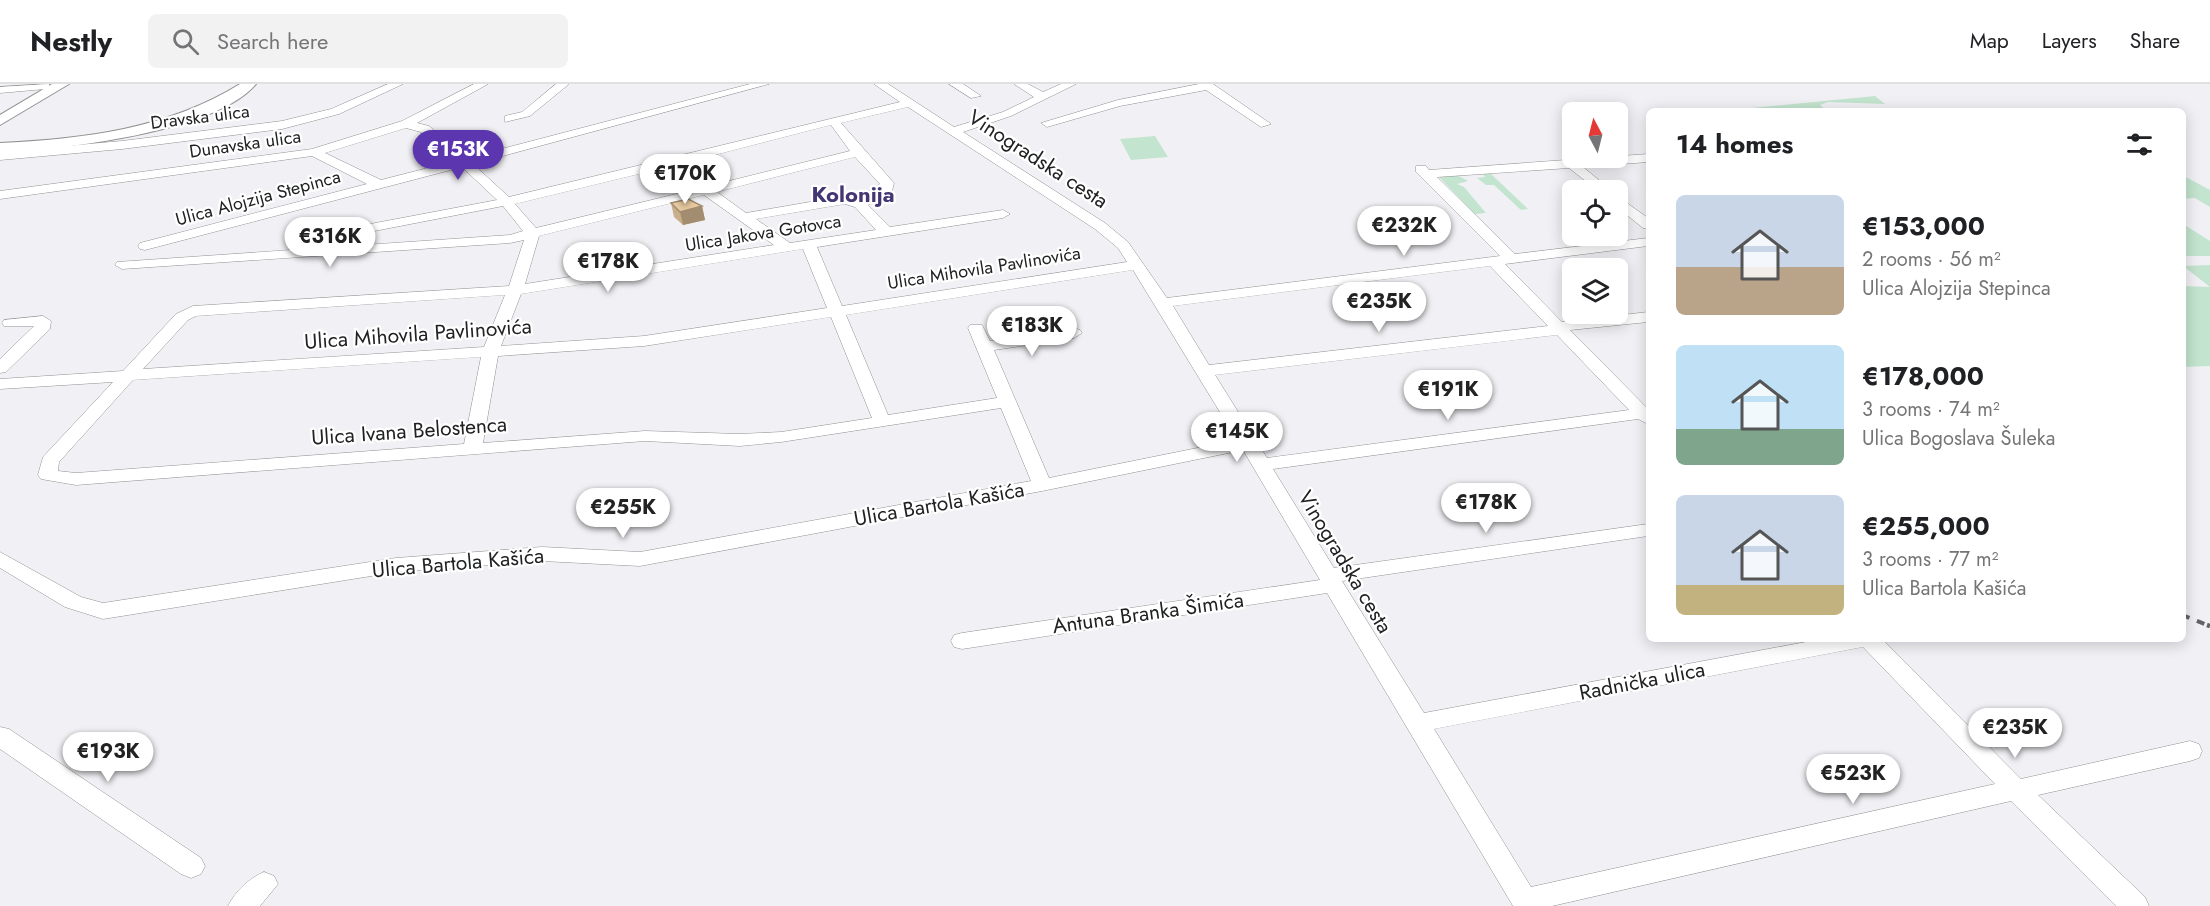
<!DOCTYPE html>
<html lang="en">
<head>
<meta charset="utf-8">
<style>
  body { margin:0; font-family:Jost,sans-serif; background:#f2f2f2; color:#202124; height:100vh; display:flex; flex-direction:column; font-size:22px; white-space:nowrap }
  * { box-sizing:border-box; margin:0 }
  p { font-size:20px; color:#757577 }
  .icon { flex:none; width:33px; height:33px; fill:none; stroke:currentColor; stroke-width:2; stroke-linecap:round; stroke-linejoin:round }
  .map { position:relative; flex:1; overflow:hidden }
  .drawer { position:absolute; left:1646px; top:24px; width:540px; height:534px; display:flex; flex-direction:column; background:#fff; border-radius:9px; box-shadow:0 3px 15px #0003 }
  .drawer>* { flex:none }
  .needle { width:39px; rotate:353deg }
  .buttons { position:absolute; left:1562px; top:18px; display:grid; gap:12px }
  .buttons a { display:grid; place-items:center; width:66px; height:66px; border-radius:9px; background:#fff; box-shadow:0 3px 15px #0003; font-size:30px }
  .price { position:absolute; translate:-50% -51px; padding:0 14px; border-radius:21px; background:#fff; color:#222; font-size:20px; line-height:39px; filter:drop-shadow(0 2px 3px #0008) }
  .price::after { content:''; position:absolute; left:50%; top:36px; width:18px; height:14px; margin-left:-9px; background:inherit; clip-path:polygon(0 0,100% 0,50% 100%) }
  .price.active { background:#5c36ae; color:#fff }
  ul { padding:0; list-style:none }
  li { display:flex; align-items:center; gap:18px; height:150px; padding:0 30px }
  li span { display:grid; place-items:center; flex:none; width:168px; height:120px; border-radius:9px; color:#555 }
  li>.icon { margin-inline-start:auto }
  span .icon { width:72px; height:72px; fill:#fffc; stroke-width:1 }
  li b { font-size:26px }
  h2 { display:flex; justify-content:space-between; align-items:center; height:72px; padding:0 30px; font-size:26px }
  header { display:flex; align-items:center; gap:36px; box-sizing:border-box; height:84px; padding:0 30px; background:#fff; border-bottom:2px solid #e0e0e0 }
  header strong { font-size:28px }
  nav { display:flex; gap:33px; margin-inline-start:auto; font-size:21px }
  .search { width:420px; height:54px; background:#f2f2f2; display:flex; align-items:center; gap:15px; box-sizing:border-box; padding:0 21px; border-radius:9px; color:#757577; font-size:22px }
  .map>svg:first-child { display:block }
</style>
</head>
<body>
<header>
<strong>Nestly</strong>
<div class="search"><svg class="icon" aria-label="search" viewBox="0 0 24 24"><circle cx="10" cy="10" r="6"/><path d="M15 15l6 6"/></svg>Search here</div>
<nav><a>Map</a><a>Layers</a><a>Share</a></nav>
</header>
<div class="map">
<svg width="2210" height="822" viewBox="0 0 2210 822">
  <rect width="100%" height="100%" fill="#f1f1f5"/>
  <!-- green -->
  <path fill="#c3e4ce" d="M1875 12 1885 20 1828 18 1820 21 1827 27H1720Z
    M1155 52 1168 73 1131 76 1120 55Z
    M1482 89H1490L1528 125 1521 126 1494 101H1486L1477 94 1485 93Z
    M1457 91 1468 97 1457 100 1464 103 1486 129 1475 130 1439 93Z
    M2182 91 2210 106V123L2195 114 2183 115Z
    M2183 140 2210 157V172H2183Z
    M2210 181V282L2183 283V202L2210 203 2183 182Z"/>
  <g fill="none" stroke-linecap="round" stroke-linejoin="round">
    <defs>
      <path id="minor" d="M49 0V4L45 5 0 9V3Z
        M388 0H403L339 30 282 45 122 65 0 76V68L122 57 282 37 331 25Z
        M474 0H488L417 39 429 42 467 74 750 0H769L473 80 509 113 900 18 874 0H888L954 43 1003 28 1034 13 1014 0H1028L1043 8 1061 0H1076L1011 32 963 48 1105 139 1128 158 1167 214 1500 172 1416 88V82H1426L1429 86 1648 70V78L1583 83 1611 106H1597L1569 84 1437 93 1515 170 1648 154V162L1505 180 1562 238 1648 228V238L1570 246 1648 325V340L1638 335 1273 385 1334 484 1648 440V452L1342 497 1424 629 1822 555H1882L2021 695 2190 657 2199 660 2202 667 2199 674 2190 677 2038 711 2145 813 2149 822H2116L2011 717 1552 822H1513L1327 509 962 565 954 563 951 557 954 551 962 549 1320 496 1243 366 1042 407 640 482 542 477 396 488 103 535 65 523 0 484V468L81 513 103 519 396 474 542 463 640 468 1031 397 1001 324 781 358 740 362 645 357 76 401 41 395 38 391 43 373 113 298 0 305V295L123 287 176 230 193 222 509 202 524 156 510 159 122 185 115 181 117 178 510 151 523 147 503 122 328 156 321 152 328 148 497 116 462 83 145 166 140 165 138 162 140 159 367 100 312 72 0 115V107L312 65 402 37ZM908 23 1095 145 1118 164 1127 178 842 222 817 163 1003 134 1010 130 1003 126 890 143 868 121 892 107 894 99 841 39ZM831 41 850 67 709 102 684 79ZM406 44 421 48 455 77 381 96 325 69ZM855 73 880 100 858 115 845 112 746 129 717 108ZM672 82 697 105 536 144 515 120ZM704 111 774 161 525 200 539 152ZM845 120 855 123 876 146 790 159 756 135ZM803 165 827 224 644 252 501 262 521 210ZM1490 182 1548 242 1209 281 1173 222ZM1133 186 1237 356 1049 394 994 266 1074 254 1082 249 1080 246 1074 244 990 257 982 241H970L968 244 997 314 888 331 846 231ZM505 211 484 263 143 285 188 236 196 232ZM831 233 872 334 781 348 740 350 645 347 483 359 498 272 644 262ZM1557 251 1629 326 1267 374 1215 291ZM481 273 464 360 76 389 58 387 59 378 133 296ZM1863 563 1995 700 1531 803 1434 645Z
        M556 0H569L530 32 505 38V32L522 28Z
        M949 0H963L981 12 971 14Z
        M1199 0H1213L1271 40 1261 43 1206 6 1120 22 1047 43 1041 39 1118 16Z
        M1617 112 1648 134V145L1643 144 1617 123Z
        M43 232 51 237 50 245 6 288 0 289V275L34 242H4L2 239 4 236Z
        M0 643 9 645 201 774 205 782 201 790 191 794 181 790 0 665Z
        M264 788 274 792 278 800 260 822H228C235 808 249 794 264 788Z"/>
      <path id="major" d="M52 0H69L0 41V31Z
        M240 0H256C215 49 61 65 0 69V59C82 55 168 45 240 0Z"/>
    </defs>
    <!-- minor casing -->
    <use href="#minor" stroke="#919194" stroke-width="1"/>
    <!-- major casing -->
    <use href="#major" stroke="#919194" stroke-width="2"/>
    <!-- minor -->
    <use href="#minor" fill="#fff" fill-rule="evenodd"/>
    <!-- major -->
    <use href="#major" fill="#fff" fill-rule="evenodd"/>
    <!-- rail-far1 -->
    <path stroke="#636466" stroke-width="4" stroke-dasharray="8 8" stroke-linecap="butt" d="M2182 531 2210 542"/>
    <!-- rail -->
    <path stroke="#636466" stroke-width="4.5" stroke-dasharray="10 10" stroke-linecap="butt" d="M2207 541 2210 542"/>
  </g>
  <!-- wall -->
  <path fill="#c8ae8a" d="M671 119 702 122 705 136 683 141 674 133Z"/>
  <!-- shaded-wall -->
  <path fill="#a28d70" d="M702 122 705 136 683 141 680 128Z"/>
  <!-- building -->
  <path fill="#e8caa0" stroke="#a28d70" stroke-width="1.5" d="M688 115 702 122 680 128 671 119Z"/>
  <g text-anchor="middle" stroke-width="4.5" stroke-linejoin="round" paint-order="stroke">
    <!-- far-street labels -->
    <g font-size="18" fill="#202122" stroke="#fff">
      <text transform="translate(200 33) rotate(-7)" y="6">Dravska ulica</text>
      <text transform="translate(245 60) rotate(-8)" y="6">Dunavska ulica</text>
      <text transform="translate(258 114) rotate(-15)" y="6">Ulica Alojzija Stepinca</text>
      <text transform="translate(763 149) rotate(-9)" y="6">Ulica Jakova Gotovca</text>
      <text transform="translate(984 184) rotate(-9)" y="6">Ulica Mihovila Pavlinovića</text>
    </g>
    <!-- street labels -->
    <g font-size="21" fill="#202122" stroke="#fff">
      <text transform="translate(1038 75) rotate(33)" y="7">Vinogradska cesta</text>
      <text transform="translate(418 250) rotate(-4)" y="7">Ulica Mihovila Pavlinovića</text>
      <text transform="translate(409 347) rotate(-4)" y="7">Ulica Ivana Belostenca</text>
      <text transform="translate(939 420) rotate(-10)" y="7">Ulica Bartola Kašića</text>
      <text transform="translate(1345 478) rotate(59)" y="7">Vinogradska cesta</text>
      <text transform="translate(458 479) rotate(-5)" y="7">Ulica Bartola Kašića</text>
      <text transform="translate(1148 529) rotate(-8)" y="7">Antuna Branka Šimića</text>
      <text transform="translate(1642 597) rotate(-11)" y="7">Radnička ulica</text>
    </g>
    <!-- far-district labels -->
    <g font-size="22" font-weight="bold" fill="#443672" stroke="#fff">
      <text x="853" y="118">Kolonija</text>
    </g>
  </g>
</svg>
<div class="buttons">
<a><svg class="needle" viewBox="-14 -14 28 28"><path d="M0-13l5 13h-10z" fill="#e53935"/><path d="M0 13l5-13h-10z" fill="#757577"/></svg></a>
<a><svg class="icon" aria-label="locate" viewBox="0 0 24 24"><circle cx="12" cy="12" r="6"/><path d="M12 2v4M12 18v4M2 12h4M18 12h4"/></svg></a>
<a><svg class="icon" aria-label="layers" viewBox="0 0 24 24"><path d="M12 4l9 5-9 5-9-5zM3 14l9 5 9-5"/></svg></a>
</div>
<b class="price active" style="left:458px;top:97px">€153K</b>
<b class="price" style="left:685px;top:121px">€170K</b>
<b class="price" style="left:1404px;top:173px">€232K</b>
<b class="price" style="left:330px;top:184px">€316K</b>
<b class="price" style="left:608px;top:209px">€178K</b>
<b class="price" style="left:1379px;top:249px">€235K</b>
<b class="price" style="left:1032px;top:273px">€183K</b>
<b class="price" style="left:1448px;top:337px">€191K</b>
<b class="price" style="left:1237px;top:379px">€145K</b>
<b class="price" style="left:1486px;top:450px">€178K</b>
<b class="price" style="left:623px;top:455px">€255K</b>
<b class="price" style="left:2015px;top:675px">€235K</b>
<b class="price" style="left:108px;top:699px">€193K</b>
<b class="price" style="left:1853px;top:721px">€523K</b>
<section class="drawer">
<h2>14 homes<svg class="icon" aria-label="filters" viewBox="0 0 24 24"><path d="M4 7h16M4 17h16"/><circle cx="9" cy="7" r="2"/><circle cx="15" cy="17" r="2"/></svg></h2>
<ul>
<li><span style="background:linear-gradient(#c9d6e8 60%,#b9a48a 0)"><svg class="icon" aria-label="home" viewBox="0 0 24 24"><path d="M3 11l9-7 9 7M6 9v11h12V9"/></svg></span><div><b>€153,000</b><p>2 rooms · 56 m²</p><p>Ulica Alojzija Stepinca</p></div></li>
<li><span style="background:linear-gradient(#bfe0f5 70%,#7fa58c 0)"><svg class="icon" aria-label="home" viewBox="0 0 24 24"><path d="M3 11l9-7 9 7M6 9v11h12V9"/></svg></span><div><b>€178,000</b><p>3 rooms · 74 m²</p><p>Ulica Bogoslava Šuleka</p></div></li>
<li><span style="background:linear-gradient(#c9d6e8 75%,#c2b280 0)"><svg class="icon" aria-label="home" viewBox="0 0 24 24"><path d="M3 11l9-7 9 7M6 9v11h12V9"/></svg></span><div><b>€255,000</b><p>3 rooms · 77 m²</p><p>Ulica Bartola Kašića</p></div></li>
</ul>
</section>
</div>
</body>
</html>
